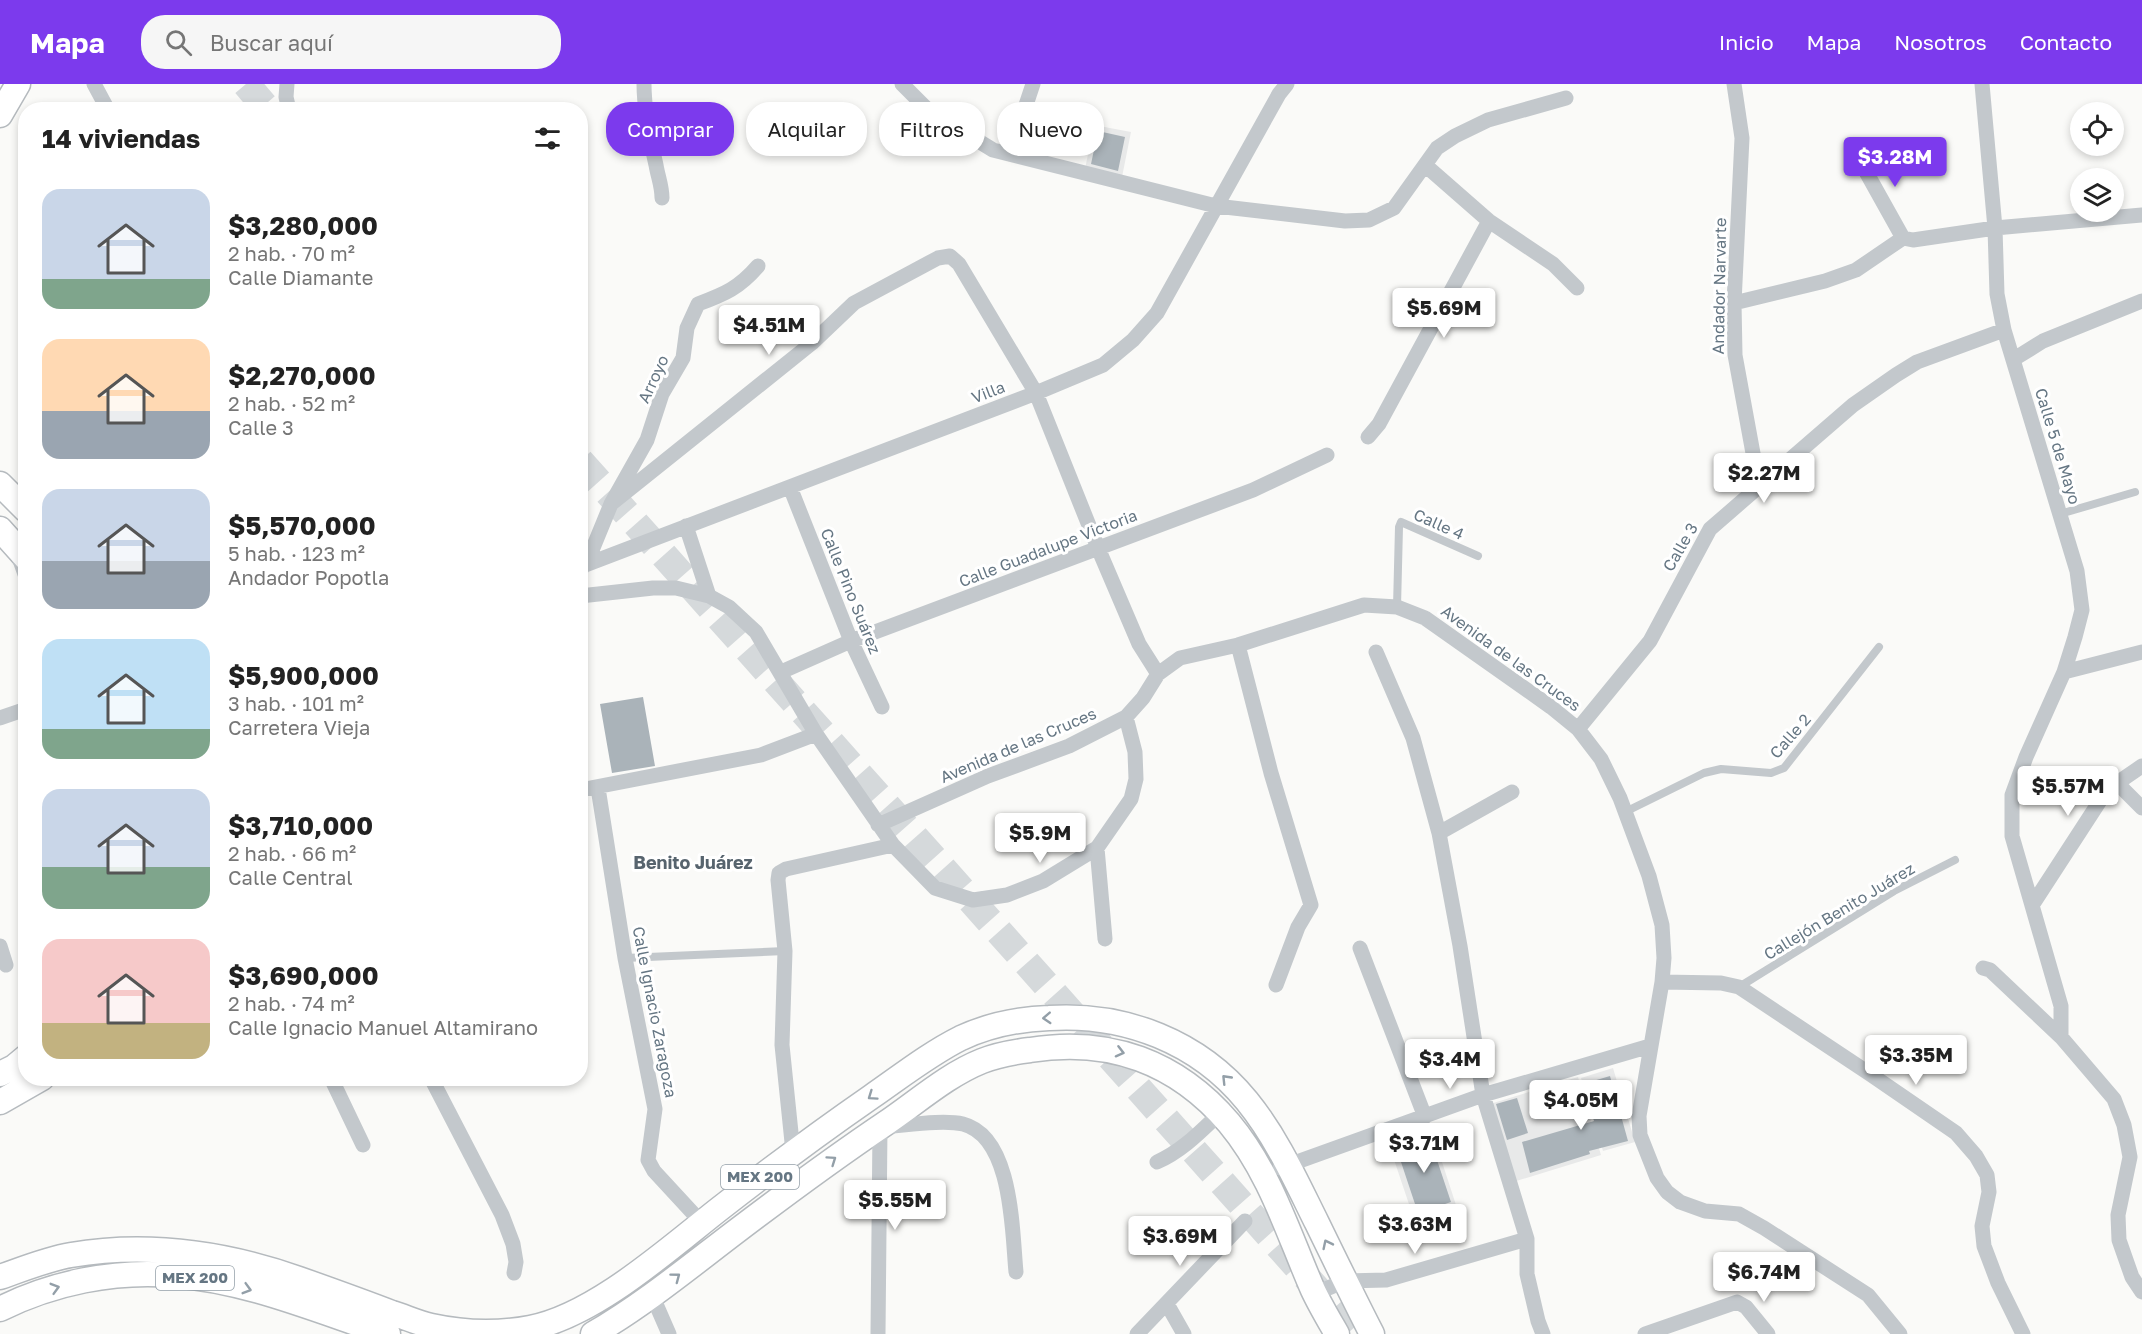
<!DOCTYPE html>
<html lang="es">
<head>
<meta charset="utf-8">
<style>
  body { margin:0; font-family:"Golos Text",sans-serif; background:#f6f6f6; color:#222; height:100vh; display:flex; flex-direction:column; font-size:22px; white-space:nowrap }
  * { box-sizing:border-box; margin:0 }
  p { font-size:20px; color:#767676 }
  .icon { flex:none; width:33px; height:33px; fill:none; stroke:currentColor; stroke-width:2; stroke-linecap:round; stroke-linejoin:round }
  .map { position:relative; flex:1; overflow:hidden }
  .sheet { position:absolute; left:18px; top:18px; width:570px; height:984px; display:flex; flex-direction:column; background:#fff; border-radius:24px; box-shadow:0 3px 9px #0003 }
  .sheet>* { flex:none }
  .top-card { position:absolute; left:606px; top:18px; width:570px; height:54px; display:flex; gap:12px }
  .fabs { position:absolute; left:2070px; top:18px; display:grid; gap:12px }
  .fabs a { display:grid; place-items:center; width:54px; height:54px; border-radius:50%; background:#fff; box-shadow:0 3px 9px #0003; font-size:30px }
  .price { position:absolute; translate:-50% -51px; padding:0 14px; border-radius:6px; background:#fff; color:#222; font-size:20px; line-height:39px; filter:drop-shadow(0 2px 3px #0008) }
  .price::after { content:''; position:absolute; left:50%; top:36px; width:18px; height:14px; margin-left:-9px; background:inherit; clip-path:polygon(0 0,100% 0,50% 100%) }
  .price.on { background:#7c3aed; color:#fff }
  ul { padding:0; list-style:none }
  li { display:flex; align-items:center; gap:18px; height:150px; padding:0 24px }
  li span { display:grid; place-items:center; flex:none; width:168px; height:120px; border-radius:18px; color:#555 }
  li>.icon { margin-inline-start:auto }
  span .icon { width:72px; height:72px; fill:#fffc; stroke-width:1 }
  li b { font-size:26px }
  h2 { display:flex; justify-content:space-between; align-items:center; height:72px; padding:0 24px; font-size:26px }
  .chip { padding:0 21px; border-radius:24px; background:#fff; box-shadow:0 3px 9px #0003; font-size:21px; line-height:54px }
  .chip.on { background:#7c3aed; color:#fff }
  header { display:flex; align-items:center; gap:36px; box-sizing:border-box; height:84px; padding:0 30px; background:#7c3aed; color:#fff }
  header strong { font-size:28px }
  nav { display:flex; gap:33px; margin-inline-start:auto; font-size:21px }
  .search { width:420px; height:54px; background:#f6f6f6; display:flex; align-items:center; gap:15px; box-sizing:border-box; padding:0 21px; border-radius:24px; color:#767676; font-size:22px }
  .map>svg:first-child { display:block }
</style>
</head>
<body>
<header>
<strong>Mapa</strong>
<div class="search"><svg class="icon" aria-label="search" viewBox="0 0 24 24"><circle cx="10" cy="10" r="6"/><path d="M15 15l6 6"/></svg>Buscar aquí</div>
<nav><a>Inicio</a><a>Mapa</a><a>Nosotros</a><a>Contacto</a></nav>
</header>
<div class="map">
<svg width="2142" height="1250" viewBox="0 0 2142 1250">
  <rect width="100%" height="100%" fill="#fafaf8"/>
  <!-- built -->
  <path fill="#e8e9e9" d="M1094 41 1131 48 1122 93 1085 85Z
    M1613 984 1635 1058 1603 1067 1581 994Z
    M1578 993 1601 1071 1513 1098 1490 1020Z
    M1430 1041 1456 1121 1414 1135 1387 1055Z"/>
  <!-- building -->
  <path fill="#aab3b9" d="M1098 47 1125 53 1118 87 1091 80Z
    M643 613 655 682 612 689 600 620Z
    M1610 992 1628 1057 1589 1067 1590 1070 1530 1089 1522 1058 1594 1037 1583 1000Z
    M1517 1014 1528 1049 1507 1056 1496 1020Z
    M1429 1052 1451 1118 1418 1129 1396 1063Z"/>
  <g fill="none" stroke-linecap="round" stroke-linejoin="round">
    <!-- highway-tunnel -->
    <path stroke="#d5d9db" stroke-width="28" stroke-dasharray="28 14" stroke-linecap="butt" d="M246 0 268 26
      M580 377 1357 1250"/>
    <defs>
      <path id="primary" d="M0 31 18 0
        M0 400 26 426
        M0 445 26 474
        M0 990 14 983 26 973
        M0 1018 42 994
        M0 1193C23 1185 47 1175 71 1171 149 1158 225 1169 299 1195 330 1206 361 1217 392 1229 405 1233 418 1239 431 1242 463 1249 498 1250 530 1244 594 1232 667 1166 718 1126 768 1087 819 1049 871 1013 900 993 929 970 961 954 989 941 1019 935 1049 934 1125 929 1199 958 1247 1017 1277 1054 1296 1097 1317 1139 1335 1176 1353 1213 1372 1250
        M0 1225C52 1199 114 1186 173 1191 246 1196 318 1227 388 1250
        M593 1250C643 1221 688 1184 734 1149 784 1111 834 1074 886 1039 917 1018 947 991 982 977 997 971 1014 968 1030 966 1109 953 1177 978 1229 1039 1270 1088 1288 1149 1313 1206 1320 1221 1329 1236 1337 1250"/>
    </defs>
    <!-- primary casing -->
    <use href="#primary" stroke="#b5babe" stroke-width="27"/>
    <!-- lane -->
    <path stroke="#c3c8cc" stroke-width="8" d="M2060 430 2135 408
      M1397 523 1399 443 1401 438 1478 472
      M1625 728 1704 689 1721 685 1771 689 1784 684 1879 563
      M625 874 785 867
      M1739 903 1894 807 1955 776"/>
    <!-- street -->
    <path stroke="#c3c8cc" stroke-width="15" d="M94 0 108 26
      M287 0 286 13 289 26
      M644 0C644 27 650 55 656 81 658 93 662 102 662 114
      M902 0 928 26 993 66 1216 122 1345 137 1369 136 1394 124 1437 64 1455 52 1488 36 1566 14
      M1734 0 1742 54 1734 219 1735 271 1759 402
      M1982 0 1995 144 1997 210 2004 246 2077 487 2082 526 2075 553 2064 588 2026 673 2012 711V752L2061 922V953
      M1855 68 1903 154
      M1017 72 1021 36 1033 0
      M1425 81 1489 137 1553 180 1577 204
      M1734 219 1825 197 1856 186 1903 154 1913 156 1995 144 2142 131
      M2014 275 2043 257 2142 217
      M1368 353 1379 340 1489 137
      M790 403 851 557 882 623
      M611 420 812 259 854 219 938 174 950 172 959 180 1036 309 1098 464 1139 560 1158 590
      M686 442 709 512
      M17 468 26 493
      M586 481 611 420 647 356 662 310 683 274 687 244 698 220C725 210 739 204 758 182
      M580 483 1036 309 1103 281 1133 256 1157 229 1279 10 1287 0
      M580 512 653 504H676L709 512 729 523 756 548 816 650 893 761 935 804 973 816 1007 811 1043 797 1097 764 1131 715 1136 695 1135 668 1126 633
      M1238 561 1271 689 1311 821 1298 843 1276 901
      M1376 568 1413 654 1439 749 1460 862 1483 1011 1527 1155V1190L1538 1237 1543 1250
      M781 588 851 557 1253 406 1327 371
      M2064 588 2142 568
      M0 634 26 625
      M1578 645 1650 557 1710 445 1853 321 1896 291 1917 278 2004 246
      M2117 699 2142 724
      M598 704 625 874 655 1025 648 1076 654 1087 702 1139
      M580 706 761 671 816 650
      M878 741 988 692 1069 662 1126 633 1143 614 1158 590 1180 574 1238 561 1364 521 1397 523 1425 534 1551 623 1578 645 1601 675 1620 714 1649 792 1662 841 1664 874 1662 898 1639 1032 1640 1051 1657 1094 1667 1108 1680 1118 1705 1127 1739 1130 1764 1144 1868 1211 1900 1250
      M1439 749 1512 708
      M1097 764 1105 855
      M2033 820 2107 706 2142 682
      M0 862 6 881
      M1360 864 1425 1033
      M1983 884 1990 886 2061 953 2114 1015 2124 1041 2130 1073 2118 1131 2119 1156 2132 1193 2142 1208
      M1662 898 1721 899 1739 903 1870 990 1956 1049 1976 1072 1987 1091 1989 1108 1982 1142 1984 1162 1998 1199 2023 1250
      M331 994 363 1061
      M431 994 502 1131 513 1160 516 1178 514 1189
      M793 1068 782 961 785 867 778 796 779 789 786 785 893 761
      M1157 1078C1182 1067 1200 1048 1220 1029
      M1280 1084 1483 1011 1650 962
      M1314 1210 1345 1197 1386 1196 1527 1155
      M652 1211 669 1250
      M1167 1220 1184 1250
      M878 1250 880 1043C902 1042 942 1035 963 1040 1013 1053 1012 1148 1016 1188
      M1137 1250 1245 1137
      M1645 1250 1737 1218 1746 1223 1768 1250"/>
    <!-- primary -->
    <use href="#primary" stroke="#fff" stroke-width="24"/>
  </g>
  <!-- one-way arrows -->
  <defs><path id="oneway-chevron" d="M-2-3.5L2.5 0L-2 3.5" fill="none" stroke-width="1.6" stroke-linecap="round" stroke-linejoin="round" transform="scale(1.5)"/></defs>
  <g stroke="#939fa8">
    <use href="#oneway-chevron" transform="translate(1047 934) rotate(177)"/>
    <use href="#oneway-chevron" transform="translate(1120 968) rotate(14)"/>
    <use href="#oneway-chevron" transform="translate(1226 995) rotate(-134)"/>
    <use href="#oneway-chevron" transform="translate(872 1012) rotate(145)"/>
    <use href="#oneway-chevron" transform="translate(832 1076) rotate(-35)"/>
    <use href="#oneway-chevron" transform="translate(1327 1160) rotate(-116)"/>
    <use href="#oneway-chevron" transform="translate(676 1193) rotate(-37)"/>
    <use href="#oneway-chevron" transform="translate(55 1204) rotate(-16)"/>
    <use href="#oneway-chevron" transform="translate(247 1205) rotate(16)"/>
  </g>
  <g text-anchor="middle" stroke-width="6" stroke-linejoin="round" paint-order="stroke">
    <!-- shield labels -->
    <g fill="#fff" stroke="#939fa8" stroke-width="1.5">
      <rect x="721" y="1081" width="78" height="24" rx="4.5"/>
      <rect x="156" y="1182" width="78" height="24" rx="4.5"/>
    </g>
    <g font-size="15" font-weight="bold" fill="#657683">
      <text x="760" y="1098">MEX 200</text>
      <text x="195" y="1199">MEX 200</text>
    </g>
    <!-- street labels -->
    <g font-size="16" fill="#657683" stroke="#fff">
      <text transform="translate(1719 202) rotate(-89)" y="6">Andador Narvarte</text>
      <text transform="translate(653 295) rotate(-65)" y="6">Arroyo</text>
      <text transform="translate(988 308) rotate(-21)" y="6">Villa</text>
      <text transform="translate(2058 362) rotate(73)" y="6">Calle 5 de Mayo</text>
      <text transform="translate(1439 440) rotate(24)" y="6">Calle 4</text>
      <text transform="translate(1680 463) rotate(-60)" y="6">Calle 3</text>
      <text transform="translate(1048 464) rotate(-21)" y="6">Calle Guadalupe Victoria</text>
      <text transform="translate(851 507) rotate(68)" y="6">Calle Pino Suárez</text>
      <text transform="translate(1511 574) rotate(36)" y="6">Avenida de las Cruces</text>
      <text transform="translate(1790 652) rotate(-49)" y="6">Calle 2</text>
      <text transform="translate(1018 661) rotate(-23)" y="6">Avenida de las Cruces</text>
      <text transform="translate(1839 827) rotate(-31)" y="6">Callejón Benito Juárez</text>
      <text transform="translate(655 928) rotate(79)" y="6">Calle Ignacio Zaragoza</text>
    </g>
    <!-- neighbourhood labels -->
    <g font-size="18" font-weight="bold" fill="#57646e" stroke="#fff">
      <text x="693" y="785">Benito Juárez</text>
    </g>
  </g>
</svg>
<div class="fabs">
<a><svg class="icon" aria-label="locate" viewBox="0 0 24 24"><circle cx="12" cy="12" r="6"/><path d="M12 2v4M12 18v4M2 12h4M18 12h4"/></svg></a>
<a><svg class="icon" aria-label="layers" viewBox="0 0 24 24"><path d="M12 4l9 5-9 5-9-5zM3 14l9 5 9-5"/></svg></a>
</div>
<b class="price on" style="left:1895px;top:104px">$3.28M</b>
<b class="price" style="left:1444px;top:255px">$5.69M</b>
<b class="price" style="left:769px;top:272px">$4.51M</b>
<b class="price" style="left:1764px;top:420px">$2.27M</b>
<b class="price" style="left:2068px;top:733px">$5.57M</b>
<b class="price" style="left:1040px;top:780px">$5.9M</b>
<b class="price" style="left:1916px;top:1002px">$3.35M</b>
<b class="price" style="left:1450px;top:1006px">$3.4M</b>
<b class="price" style="left:1581px;top:1047px">$4.05M</b>
<b class="price" style="left:1424px;top:1090px">$3.71M</b>
<b class="price" style="left:895px;top:1147px">$5.55M</b>
<b class="price" style="left:1415px;top:1171px">$3.63M</b>
<b class="price" style="left:1180px;top:1183px">$3.69M</b>
<b class="price" style="left:1764px;top:1219px">$6.74M</b>
<div class="top-card">
<a class="chip on">Comprar</a>
<a class="chip">Alquilar</a>
<a class="chip">Filtros</a>
<a class="chip">Nuevo</a>
</div>
<section class="sheet">
<h2>14 viviendas<svg class="icon" aria-label="filters" viewBox="0 0 24 24"><path d="M4 7h16M4 17h16"/><circle cx="9" cy="7" r="2"/><circle cx="15" cy="17" r="2"/></svg></h2>
<ul>
<li><span style="background:linear-gradient(#c9d6e8 75%,#7fa58c 0)"><svg class="icon" aria-label="home" viewBox="0 0 24 24"><path d="M3 11l9-7 9 7M6 9v11h12V9"/></svg></span><div><b>$3,280,000</b><p>2 hab. · 70 m²</p><p>Calle Diamante</p></div></li>
<li><span style="background:linear-gradient(#ffd9b3 60%,#9aa5b1 0)"><svg class="icon" aria-label="home" viewBox="0 0 24 24"><path d="M3 11l9-7 9 7M6 9v11h12V9"/></svg></span><div><b>$2,270,000</b><p>2 hab. · 52 m²</p><p>Calle 3</p></div></li>
<li><span style="background:linear-gradient(#c9d6e8 60%,#9aa5b1 0)"><svg class="icon" aria-label="home" viewBox="0 0 24 24"><path d="M3 11l9-7 9 7M6 9v11h12V9"/></svg></span><div><b>$5,570,000</b><p>5 hab. · 123 m²</p><p>Andador Popotla</p></div></li>
<li><span style="background:linear-gradient(#bfe0f5 75%,#7fa58c 0)"><svg class="icon" aria-label="home" viewBox="0 0 24 24"><path d="M3 11l9-7 9 7M6 9v11h12V9"/></svg></span><div><b>$5,900,000</b><p>3 hab. · 101 m²</p><p>Carretera Vieja</p></div></li>
<li><span style="background:linear-gradient(#c9d6e8 65%,#7fa58c 0)"><svg class="icon" aria-label="home" viewBox="0 0 24 24"><path d="M3 11l9-7 9 7M6 9v11h12V9"/></svg></span><div><b>$3,710,000</b><p>2 hab. · 66 m²</p><p>Calle Central</p></div></li>
<li><span style="background:linear-gradient(#f6c9c9 70%,#c2b280 0)"><svg class="icon" aria-label="home" viewBox="0 0 24 24"><path d="M3 11l9-7 9 7M6 9v11h12V9"/></svg></span><div><b>$3,690,000</b><p>2 hab. · 74 m²</p><p>Calle Ignacio Manuel Altamirano</p></div></li>
</ul>
</section>
</div>
</body>
</html>
